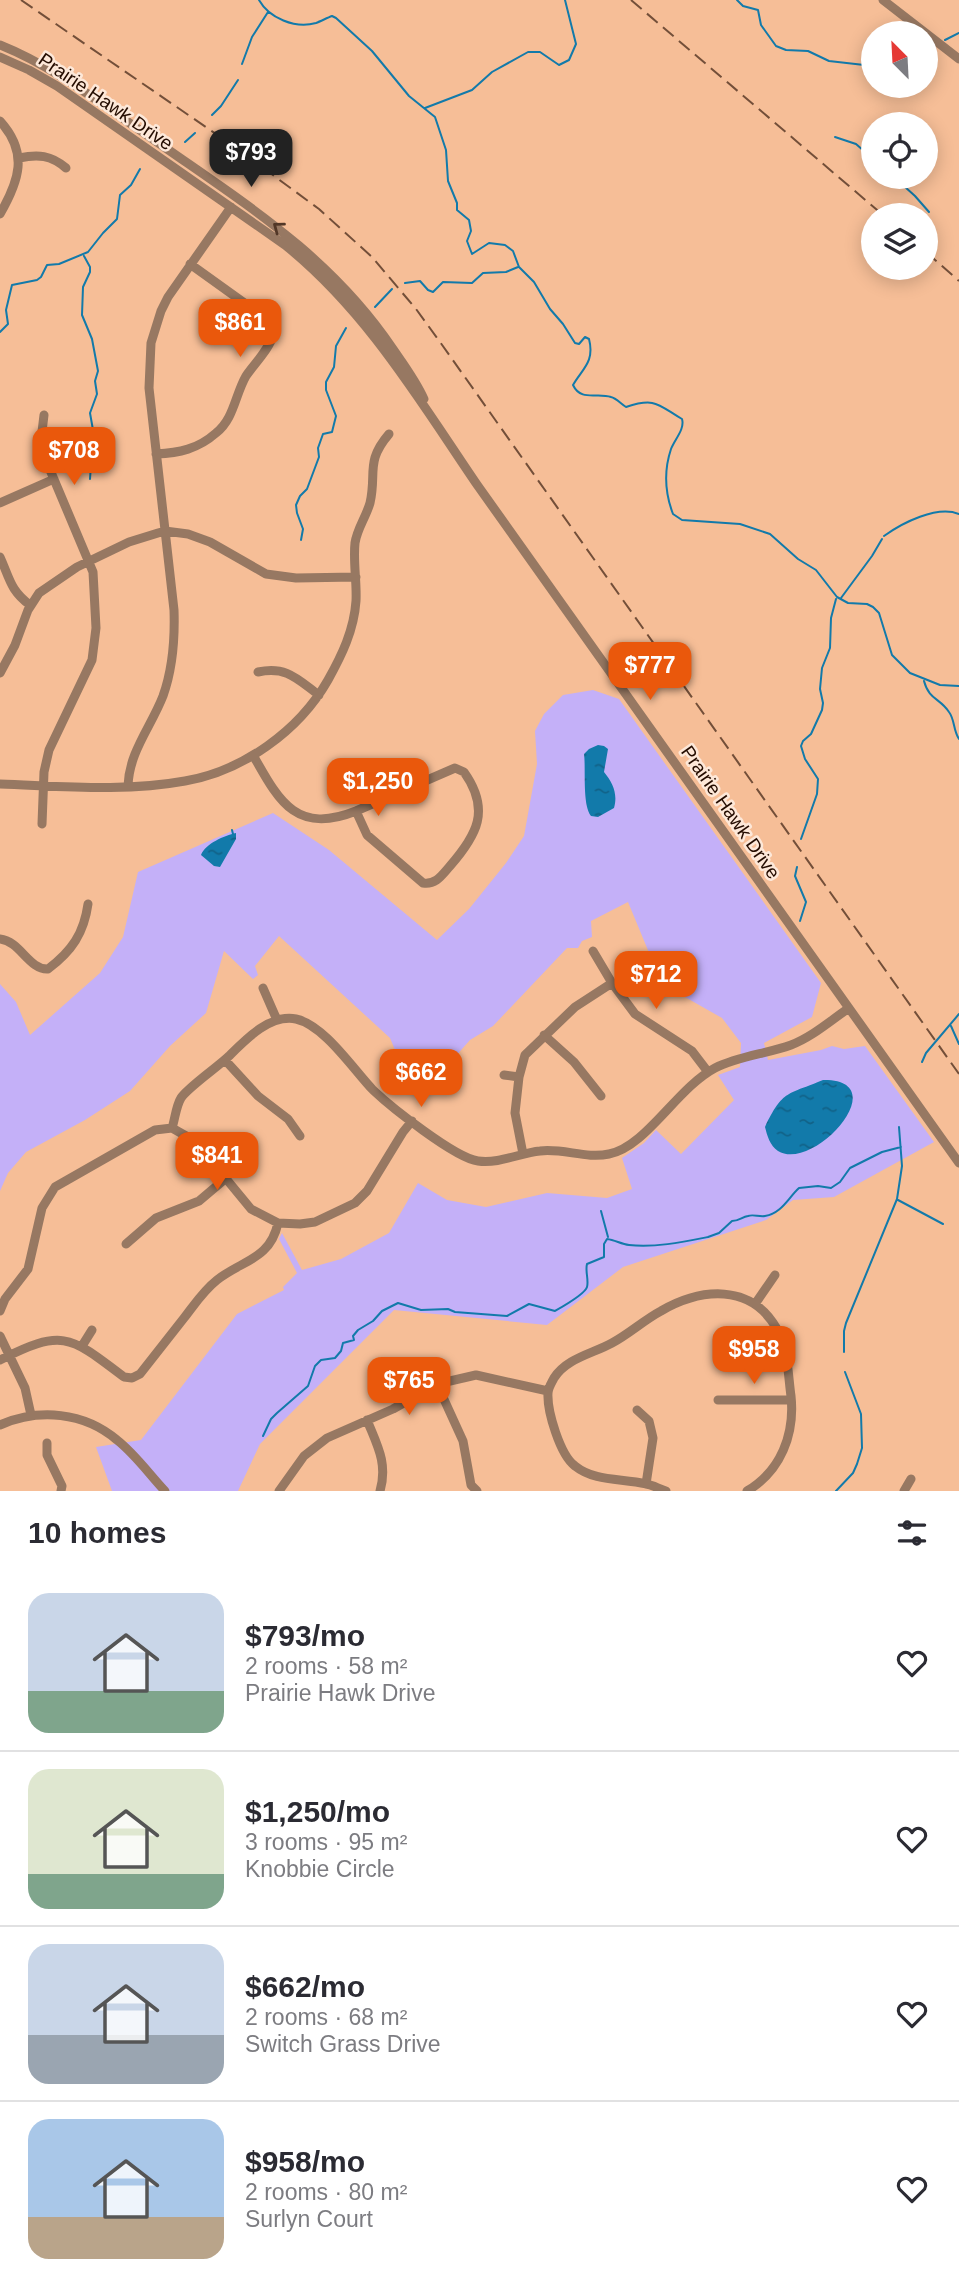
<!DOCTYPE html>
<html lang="en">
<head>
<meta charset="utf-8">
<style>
  body { margin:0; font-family:Arial,sans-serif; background:#f7f7f7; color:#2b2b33; height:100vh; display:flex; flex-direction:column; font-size:26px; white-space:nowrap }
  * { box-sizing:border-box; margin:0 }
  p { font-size:23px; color:#7c7c81 }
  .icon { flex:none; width:38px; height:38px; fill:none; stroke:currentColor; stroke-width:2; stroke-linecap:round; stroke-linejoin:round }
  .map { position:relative; height:1491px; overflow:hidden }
  .side { display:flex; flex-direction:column; background:#fff; flex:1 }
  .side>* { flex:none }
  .needle { width:46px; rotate:336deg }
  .fabs { position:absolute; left:861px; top:21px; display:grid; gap:14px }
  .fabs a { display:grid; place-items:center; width:77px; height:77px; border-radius:50%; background:#fff; box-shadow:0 4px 18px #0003; font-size:35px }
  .price { position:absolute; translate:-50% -60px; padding:0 16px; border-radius:14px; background:#ea580c; color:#fff; font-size:23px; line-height:46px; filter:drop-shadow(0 2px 4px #0008) }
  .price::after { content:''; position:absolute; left:50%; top:42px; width:21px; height:16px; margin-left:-10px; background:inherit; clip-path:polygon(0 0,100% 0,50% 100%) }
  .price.on { background:#222; color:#fff }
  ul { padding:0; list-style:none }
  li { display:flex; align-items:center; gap:21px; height:175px; padding:0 28px }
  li+li { border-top:2px solid #e1e1e2 }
  li span { display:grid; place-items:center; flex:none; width:196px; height:140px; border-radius:21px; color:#555 }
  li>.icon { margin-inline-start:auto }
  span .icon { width:84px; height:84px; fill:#fffc; stroke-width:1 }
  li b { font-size:30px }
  h2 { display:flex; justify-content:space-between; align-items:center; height:84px; padding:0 28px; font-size:30px }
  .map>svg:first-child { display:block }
</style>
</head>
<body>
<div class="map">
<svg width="959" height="1491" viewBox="0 0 959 1491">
  <defs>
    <pattern id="water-ripples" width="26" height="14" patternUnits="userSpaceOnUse" patternTransform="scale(1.75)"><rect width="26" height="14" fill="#127aaa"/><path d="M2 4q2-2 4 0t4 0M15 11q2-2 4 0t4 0" fill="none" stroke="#116288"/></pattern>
  </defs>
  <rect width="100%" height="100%" fill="#f6be97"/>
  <!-- grass -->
  <path fill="#c4b0f8" d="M593 690 619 699 821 983 812 1017 764 1043 768 1060 821 1050 832 1046 844 1049 865 1046 934 1142 834 1197 793 1200 766 1220 623 1267 547 1325 394 1310 260 1444 238 1491H112L96 1447 141 1440 237 1314 284 1290 283 1287 297 1273 279 1239 282 1233 302 1270 341 1259 389 1233 418 1183 447 1200 486 1207 547 1193 607 1198 632 1189 622 1158 644 1143 656 1130 681 1154 734 1100 718 1075 740 1067 741 1043 722 1018 662 984 628 902 591 921 592 937 582 941 578 948H567L493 1026 470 1040 438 1076 434 1072 412 1071 398 1057 390 1038 279 936 255 966 258 975 253 979 224 951 206 1013 170 1046 130 1091 85 1120 26 1152 8 1173 0 1191V984L16 1002 30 1035 100 973 123 937 138 872 273 813 329 850 437 940 469 909 506 863 524 836 537 764 535 731 544 714 563 695Z"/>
  <!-- water -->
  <path fill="url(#water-ripples)" d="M598 745 604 746 608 749 604 772C613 783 618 794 614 808L598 817 591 816C582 804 586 769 584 754L589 749Z
    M236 833V839L220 867 214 866 201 855C206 843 224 836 236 833Z
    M823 1080C897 1079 814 1173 778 1151 770 1146 767 1135 765 1127 783 1089 788 1095 823 1080Z"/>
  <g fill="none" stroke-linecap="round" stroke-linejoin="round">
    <!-- stream -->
    <path stroke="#127aaa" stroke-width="2" d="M259 0C269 18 295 29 316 23 321 21 327 18 332 16L336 18 372 51 409 96 435 117 446 150 448 181 457 203V210L469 220 471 231 467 241 472 254 489 243 505 245 513 251 519 267 534 282 550 309 563 324 575 343 579 344 585 337 589 339C595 362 582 369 573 385 581 402 597 392 611 397 616 398 621 404 626 407 656 397 658 405 682 419 685 429 675 439 671 449 664 470 665 493 673 514L682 520 740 524 770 534 798 559 816 570 837 597 848 603 867 604 873 607 879 613 892 655 910 673 940 685 959 686
      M737 0 743 6 758 10 761 25 776 46 786 50 808 51 829 61 873 66
      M945 40 959 33
      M926 59 935 50
      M242 64 252 37 268 12
      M425 108 472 90 492 72 528 52H540L559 65 569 60 576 44 565 0
      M212 115 221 106 238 80
      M835 137 856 144 873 159
      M185 142 195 133
      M894 177 915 196 929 212
      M84 256 90 267V272L83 287 82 315 92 339 98 371 95 381 97 394 90 413 93 430 87 446 91 465 90 479
      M405 283 420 281 428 290 433 292 443 282 472 283 483 273 506 272 518 267
      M375 307 392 289
      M0 332 8 324 6 310 12 285 37 280 41 277 47 265 59 264 88 252 103 233 117 219 120 195 131 185 140 169
      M884 536C902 523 937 505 959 514
      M301 540 303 529 297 513 296 505 300 496 307 489 319 457 318 448 323 434 332 432 336 416 326 390V382L334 367 336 346 346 328
      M841 598 872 556 882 539
      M924 681C929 700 940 698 949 712 955 720 953 730 959 739
      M232 830 233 834
      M801 839 817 794 818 779 805 759 801 746 803 741 811 734 822 710 823 703 820 689 822 668 830 648 831 618 836 599
      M797 867 795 876 806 902 800 921
      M951 1026 959 1044
      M922 1062 926 1053 959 1014
      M898 1200 943 1224
      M601 1211 608 1237
      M844 1352V1331L846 1323 897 1199 902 1166 899 1127
      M263 1436 271 1419 277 1413 308 1386 315 1366 321 1360 335 1358 341 1351 343 1343 354 1340 353 1336 358 1330 373 1321 382 1311 398 1303 421 1310 448 1309 455 1312 507 1316 529 1304 555 1311C562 1307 585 1294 587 1287 589 1280 585 1271 587 1264L604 1257V1244L607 1239C615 1240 621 1244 629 1245 654 1248 683 1242 708 1237L719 1233 732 1221C739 1221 742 1217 748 1216 753 1214 759 1217 765 1216 782 1213 788 1198 799 1188L818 1186 831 1188 840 1182 850 1168 882 1152 901 1147
      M836 1491 853 1473 857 1464 862 1448 861 1414 845 1372"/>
    <!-- minor -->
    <path stroke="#977862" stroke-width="9" d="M883 0 959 59
      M0 45C55 67 101 104 150 137 242 202 329 254 393 349 404 365 416 381 424 399
      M0 57 29 70 57 86 285 245C367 311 420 401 478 486L959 1163
      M0 121C29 153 19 181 0 214
      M19 158C38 154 51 155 66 168
      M156 454C179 453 198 449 216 433 234 419 235 395 246 376 254 364 269 350 273 335 275 329 272 325 268 320L190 264
      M0 503 54 479
      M0 557C10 579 10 590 30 605
      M258 672C287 666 297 679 319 695
      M0 673 15 645 28 610 39 593 77 567 129 542 158 533 165 531 188 534 210 542 266 574 296 578 356 577
      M253 755C279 801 296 835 356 811
      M455 768 464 772C491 810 477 835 450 866 442 875 436 885 423 883L367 835 356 811Z
      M0 784C61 786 125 792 185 781 243 771 299 731 328 680 342 655 354 630 356 601 357 582 353 562 355 543 357 529 366 517 370 503 377 473 365 462 389 434
      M128 786C129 752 151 727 163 696 173 668 175 640 174 610L149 388 151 343 161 311 168 297 231 207
      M42 824 44 772 49 750 92 660 96 628 93 572 45 458 41 440 44 415
      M0 939C20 941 29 970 48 969 72 951 84 933 88 904
      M593 951 612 983 635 1014 692 1051 708 1072
      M263 988 277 1020
      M544 1035 574 1062 601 1096
      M225 1060 258 1096 288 1119 300 1136
      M504 1075 519 1077
      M172 1128C175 1119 176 1106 181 1098 187 1088 219 1066 229 1056 246 1039 270 1014 296 1019 324 1025 353 1069 373 1090 391 1107 455 1158 478 1161 499 1164 520 1153 540 1151 563 1148 586 1159 609 1154 646 1147 677 1088 715 1068 739 1056 766 1054 791 1045 812 1037 830 1021 849 1008
      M523 1154 515 1113 519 1077 525 1055 575 1007 612 983
      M126 1244 156 1218 199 1201 225 1179
      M755 1304 775 1275
      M0 1311 5 1299 28 1269 42 1208 55 1187 155 1130 172 1128 195 1141 251 1209 278 1223 300 1224 315 1222 355 1203 367 1191 403 1132 412 1121
      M0 1336 25 1388 31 1415
      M82 1346 92 1330
      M0 1360C63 1328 70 1336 124 1377L132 1378 140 1374C155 1355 170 1336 184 1318 195 1304 203 1291 217 1280 242 1260 270 1260 278 1223
      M437 1384 463 1441 471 1485 477 1491
      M718 1400H791
      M637 1410 649 1421 653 1438 646 1484
      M367 1420C377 1445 388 1463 380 1491
      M0 1425C39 1408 84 1412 117 1440 135 1454 149 1474 165 1491
      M47 1443V1455L62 1486 61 1491
      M279 1491 304 1456 327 1438 393 1409 437 1384 476 1375 548 1391
      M666 1491C659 1489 653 1485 646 1484 622 1478 595 1482 575 1466 560 1455 547 1411 548 1393 548 1388 552 1382 554 1378 567 1358 592 1354 612 1343 629 1334 644 1320 661 1311 701 1288 751 1283 777 1329 788 1347 788 1375 791 1396 795 1434 781 1471 747 1491
      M904 1491 911 1479"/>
    <!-- rail -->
    <path stroke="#734f39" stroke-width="2" stroke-dasharray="14 7" stroke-linecap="butt" d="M21 0 232 145 319 209 372 257 416 309 440 342 959 1074
      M631 0 883 215
      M926 252 959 281"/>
  </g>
  <!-- one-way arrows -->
  <defs><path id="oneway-chevron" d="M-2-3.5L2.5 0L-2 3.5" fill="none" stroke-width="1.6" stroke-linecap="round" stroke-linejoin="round" transform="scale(1.75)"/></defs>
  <use stroke="#523727" href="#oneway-chevron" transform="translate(278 227) rotate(-143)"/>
  <g text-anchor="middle" stroke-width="5" stroke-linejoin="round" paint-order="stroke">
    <!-- street labels -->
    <g font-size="19" fill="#240c00" stroke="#fde8d9">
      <text transform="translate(106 101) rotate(34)" y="7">Prairie Hawk Drive</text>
      <text transform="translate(731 812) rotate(55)" y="7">Prairie Hawk Drive</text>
    </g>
  </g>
</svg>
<div class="fabs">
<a><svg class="needle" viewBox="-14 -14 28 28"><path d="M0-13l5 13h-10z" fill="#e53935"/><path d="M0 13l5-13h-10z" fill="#7c7c81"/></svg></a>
<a><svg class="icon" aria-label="locate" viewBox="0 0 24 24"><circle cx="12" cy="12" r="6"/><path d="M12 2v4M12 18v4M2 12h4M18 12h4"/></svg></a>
<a><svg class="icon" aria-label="layers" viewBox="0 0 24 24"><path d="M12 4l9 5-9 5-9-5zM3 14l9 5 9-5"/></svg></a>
</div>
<b class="price on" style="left:251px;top:189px">$793</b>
<b class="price" style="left:240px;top:359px">$861</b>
<b class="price" style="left:74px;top:487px">$708</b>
<b class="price" style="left:650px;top:702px">$777</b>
<b class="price" style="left:378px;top:818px">$1,250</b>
<b class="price" style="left:656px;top:1011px">$712</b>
<b class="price" style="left:421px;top:1109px">$662</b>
<b class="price" style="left:217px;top:1192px">$841</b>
<b class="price" style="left:754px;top:1386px">$958</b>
<b class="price" style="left:409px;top:1417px">$765</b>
</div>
<section class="side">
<h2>10 homes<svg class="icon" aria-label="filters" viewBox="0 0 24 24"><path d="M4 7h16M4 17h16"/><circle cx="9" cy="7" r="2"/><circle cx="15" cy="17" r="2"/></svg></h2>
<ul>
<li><span style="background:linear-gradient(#c9d6e8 70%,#7fa58c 0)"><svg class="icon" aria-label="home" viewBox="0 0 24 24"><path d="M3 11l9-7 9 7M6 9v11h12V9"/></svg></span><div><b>$793/mo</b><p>2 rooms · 58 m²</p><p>Prairie Hawk Drive</p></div><svg class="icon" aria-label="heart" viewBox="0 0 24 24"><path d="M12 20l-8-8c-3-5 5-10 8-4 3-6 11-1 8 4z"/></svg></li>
<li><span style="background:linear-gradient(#dfe7d0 75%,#7fa58c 0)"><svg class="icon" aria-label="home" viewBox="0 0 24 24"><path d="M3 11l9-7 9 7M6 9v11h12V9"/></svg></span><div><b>$1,250/mo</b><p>3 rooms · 95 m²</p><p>Knobbie Circle</p></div><svg class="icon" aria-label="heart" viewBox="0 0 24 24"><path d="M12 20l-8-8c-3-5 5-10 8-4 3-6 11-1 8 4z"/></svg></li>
<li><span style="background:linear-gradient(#c9d6e8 65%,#9aa5b1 0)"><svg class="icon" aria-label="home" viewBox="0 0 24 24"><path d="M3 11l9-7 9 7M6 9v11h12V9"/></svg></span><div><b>$662/mo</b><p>2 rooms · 68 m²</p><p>Switch Grass Drive</p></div><svg class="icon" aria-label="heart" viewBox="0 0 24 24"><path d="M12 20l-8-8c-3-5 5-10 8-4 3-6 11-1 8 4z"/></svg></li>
<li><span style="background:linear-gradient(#a9c7e8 70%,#b9a48a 0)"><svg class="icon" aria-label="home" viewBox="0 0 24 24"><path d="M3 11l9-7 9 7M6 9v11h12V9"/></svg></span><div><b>$958/mo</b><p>2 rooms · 80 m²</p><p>Surlyn Court</p></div><svg class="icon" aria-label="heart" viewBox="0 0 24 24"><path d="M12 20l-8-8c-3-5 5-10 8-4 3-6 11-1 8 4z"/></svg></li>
</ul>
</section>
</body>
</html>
